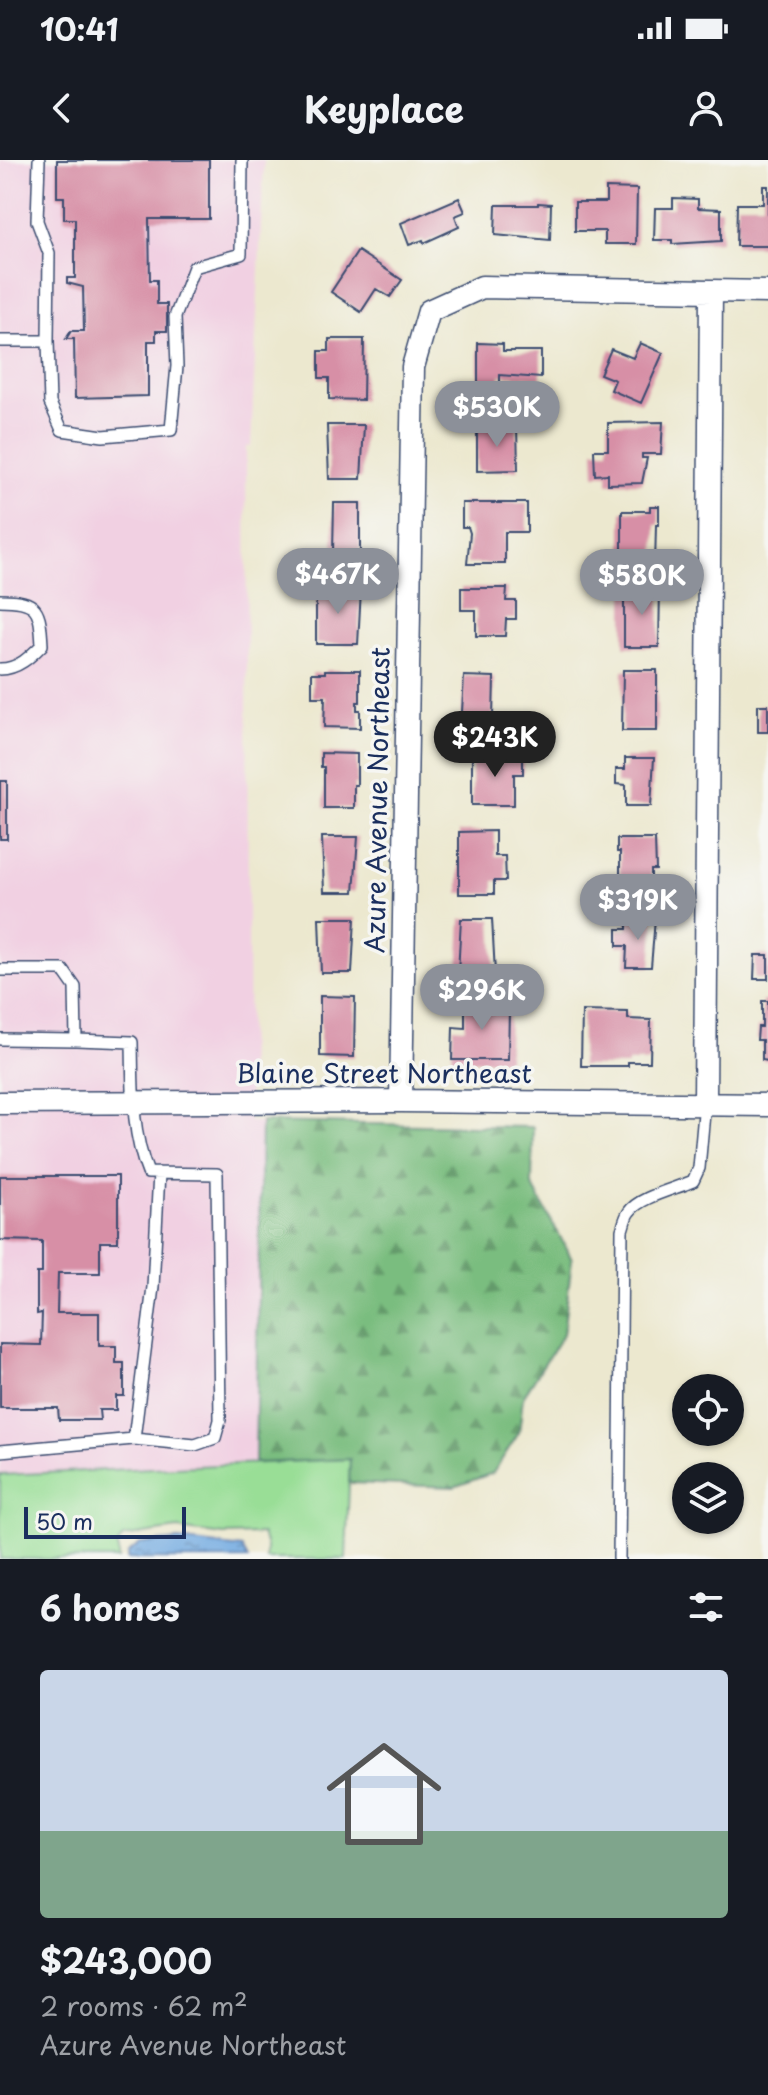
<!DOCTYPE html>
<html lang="en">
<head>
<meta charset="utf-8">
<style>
  body { margin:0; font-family:"Playpen Sans",sans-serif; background:#20242c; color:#f1f3f6; height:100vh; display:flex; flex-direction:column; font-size:30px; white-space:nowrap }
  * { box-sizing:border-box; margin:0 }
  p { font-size:26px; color:#9ea1a6 }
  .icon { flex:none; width:44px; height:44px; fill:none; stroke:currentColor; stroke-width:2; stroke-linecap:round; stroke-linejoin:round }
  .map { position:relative; height:1399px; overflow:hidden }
  .drawer { display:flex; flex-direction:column; background:#171b24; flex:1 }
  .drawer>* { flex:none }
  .tools { position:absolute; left:672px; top:1214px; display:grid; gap:16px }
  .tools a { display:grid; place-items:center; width:72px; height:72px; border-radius:50%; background:#171b24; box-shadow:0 2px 6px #0004; font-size:40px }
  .scale { position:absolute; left:24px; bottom:20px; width:162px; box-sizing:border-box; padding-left:8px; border:4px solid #1b2f5e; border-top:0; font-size:22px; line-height:28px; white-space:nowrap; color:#1b2f5e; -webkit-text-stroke:6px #f6f6f2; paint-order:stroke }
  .price { position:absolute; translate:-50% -68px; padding:0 18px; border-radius:28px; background:#8c9099; color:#fff; font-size:26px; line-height:52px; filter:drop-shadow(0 2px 4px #0008) }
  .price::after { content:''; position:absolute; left:50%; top:48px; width:24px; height:18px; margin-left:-12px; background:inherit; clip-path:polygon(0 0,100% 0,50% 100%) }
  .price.current { background:#222; color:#fff }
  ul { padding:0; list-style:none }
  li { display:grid; align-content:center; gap:16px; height:424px; padding:0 40px }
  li+li { border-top:2px solid #363941 }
  li span { display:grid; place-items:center; height:248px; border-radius:8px; color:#555 }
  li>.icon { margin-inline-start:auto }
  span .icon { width:144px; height:144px; fill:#fffc; stroke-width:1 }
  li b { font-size:34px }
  h2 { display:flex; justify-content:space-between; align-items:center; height:96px; padding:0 40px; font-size:34px }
  .status { display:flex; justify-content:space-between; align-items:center; height:56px; padding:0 40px; background:#171b24; direction:ltr }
  .status svg { height:22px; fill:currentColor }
  header { display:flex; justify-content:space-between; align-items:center; height:104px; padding:0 40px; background:#171b24; font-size:36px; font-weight:700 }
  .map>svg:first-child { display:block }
</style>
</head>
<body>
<div class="status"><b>10:41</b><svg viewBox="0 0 49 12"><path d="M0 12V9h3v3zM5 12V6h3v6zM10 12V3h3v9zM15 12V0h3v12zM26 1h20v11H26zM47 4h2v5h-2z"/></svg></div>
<header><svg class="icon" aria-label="back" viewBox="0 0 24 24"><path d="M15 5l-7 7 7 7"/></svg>Keyplace<svg class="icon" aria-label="person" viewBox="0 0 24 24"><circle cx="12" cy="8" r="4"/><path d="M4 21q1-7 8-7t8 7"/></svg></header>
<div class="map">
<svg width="768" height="1399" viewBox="0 0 768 1399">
  <defs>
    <pattern id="forest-firs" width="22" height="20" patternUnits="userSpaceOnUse" patternTransform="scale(2)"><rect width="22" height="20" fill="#7abd7f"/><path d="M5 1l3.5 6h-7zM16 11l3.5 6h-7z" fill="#639a6b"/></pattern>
    <pattern id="water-ripples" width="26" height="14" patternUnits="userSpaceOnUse" patternTransform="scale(2)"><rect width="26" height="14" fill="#72aae1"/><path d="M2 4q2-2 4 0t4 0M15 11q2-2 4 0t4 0" fill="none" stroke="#5d8bba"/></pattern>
  </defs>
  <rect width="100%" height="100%" fill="#f6f6f2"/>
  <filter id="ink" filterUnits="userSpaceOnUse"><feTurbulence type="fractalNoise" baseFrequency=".0125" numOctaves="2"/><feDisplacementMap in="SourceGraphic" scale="16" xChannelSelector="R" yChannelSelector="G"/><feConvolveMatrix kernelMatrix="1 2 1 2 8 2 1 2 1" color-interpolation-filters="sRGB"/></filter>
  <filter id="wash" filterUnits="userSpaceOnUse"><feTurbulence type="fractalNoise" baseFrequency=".006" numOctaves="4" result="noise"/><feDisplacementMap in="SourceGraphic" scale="32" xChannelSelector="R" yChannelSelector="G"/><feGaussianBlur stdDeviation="1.8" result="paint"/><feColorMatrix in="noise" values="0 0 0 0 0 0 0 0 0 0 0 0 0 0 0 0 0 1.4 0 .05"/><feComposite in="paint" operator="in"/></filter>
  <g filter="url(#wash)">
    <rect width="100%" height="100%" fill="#ece8cf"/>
    <!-- built -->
    <path fill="#f1d0e2" d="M0 0H264L251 286 246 287 249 962H261L255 1303 0 1315Z"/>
    <!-- grass -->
    <path fill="#99de96" stroke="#5a867a" stroke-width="2" d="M350 1299 346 1399H266V1387L262 1374 223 1375 178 1369 123 1377 118 1384V1399H0V1315Z"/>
    <!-- forest -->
    <path fill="url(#forest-firs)" stroke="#4a766e" stroke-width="2" d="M261 962 533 967 532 1025 572 1099 563 1174 523 1237 519 1273 493 1313 454 1327 349 1323 350 1299 255 1303Z"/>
    <!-- water -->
    <path fill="url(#water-ripples)" stroke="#466ca0" stroke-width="2" d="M178 1380 242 1388 248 1399H127L128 1393 140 1384Z"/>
    <g id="blocks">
      <!-- building -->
      <path fill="#d78fa6" d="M57 0H209V59H149L150 120H157V144H167V171H156V181H148V236L75 238 74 179H66L71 171H84L83 127 67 123V118H75V59H64V37H57Z
        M763 26H768V86H736L737 44H763Z
        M606 28 637 29 636 84H605V71H575V42H606Z
        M459 38 465 52 455 56 459 67 424 83 423 80 409 85 401 63Z
        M673 38 698 39V48L721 49V81L672 84V80H654L655 48H673Z
        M538 43 551 44 550 80 495 75 496 45H538Z
        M358 91 402 120 390 137 376 129 361 152 331 132Z
        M329 179H364L363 240 329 239V218H319V191H329Z
        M478 183 503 184V191H541V218L500 215V231H478Z
        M640 183 663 193 641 243 611 230 615 220 600 214 611 189 633 198Z
        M663 262 661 294H642V298H647L642 323 608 324V314L595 315 594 290H608V263Z
        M327 265H364L361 319H329Z
        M517 266 518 310 477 311V267Z
        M334 343H360V393H333Z
        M462 343H527V372H505V404H467L470 373 468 367H462Z
        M650 346H659V365H656L655 406H622V351H650Z
        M624 427H660L659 487H624Z
        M461 428H507L506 441H516V459H506L505 476H476V450H461Z
        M316 429H361L358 484H316Z
        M325 510H360V542H357V550H360V568L324 567 325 537H312V513H325Z
        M623 510H657V571H622Z
        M464 516 494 517 493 558H497L496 571 461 570Z
        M758 545H768V572H758Z
        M321 593 357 594V625H354V648H324V607H321Z
        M472 595H523V614H514V645H472Z
        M625 598H654L651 646H626V625L616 624V609H625Z
        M0 621H7V679H0Z
        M495 671V696H505L506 721H494V734H459V672Z
        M322 677H358L354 732H324Z
        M617 679H655L656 710H651V734H620V692H617Z
        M319 758H355L352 813H321Z
        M461 759H492L495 813H458Z
        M627 759H655L651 807H626L627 786H617V769H627Z
        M755 795H768V819H754Z
        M320 836 355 837 354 897 320 896Z
        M465 837H494L493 848 509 849 508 900H452L453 867 465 868Z
        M762 841H768V901L762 900V880H757L758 867H762Z
        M582 851 628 852V859L651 860 650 902H628V906H581Z
        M0 1016H118V1082H100V1113H58L57 1153H99V1186H116V1203H124V1236H116V1250H99L100 1260H59L58 1248H0V1184L41 1185 42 1153 37 1154V1113H42V1081L0 1080Z"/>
    </g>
  </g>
  <g filter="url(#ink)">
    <use href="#blocks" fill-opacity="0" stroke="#3a4b6f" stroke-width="2"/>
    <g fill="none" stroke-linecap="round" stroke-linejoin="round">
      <defs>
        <path id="service" d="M0 181H48L49 93 37 61 39 0
          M48 181 50 243 62 270 103 276 171 270 177 206 175 157 194 107 241 94 242 0
          M0 440C39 440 40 449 42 485 30 497 18 509 0 509
          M0 810H63L75 827 76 880 132 882C133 926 131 972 148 1013L217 1014 220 1260 215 1278 195 1285 134 1279 0 1291
          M0 879 76 880
          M134 1279 153 1127 159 1013
          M619 1399 622 1070C624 1065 625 1057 629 1052 639 1037 675 1029 693 1021L699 1008 705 942"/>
        <path id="minor" d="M401 941 413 207 429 151 482 127 768 132
          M705 942 711 131
          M0 943 401 941 768 945"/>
      </defs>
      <!-- service casing -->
      <use href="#service" stroke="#3a4b6f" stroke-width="14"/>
      <!-- minor casing -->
      <use href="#minor" stroke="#3a4b6f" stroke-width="25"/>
      <!-- service -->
      <use href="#service" stroke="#fff" stroke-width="11"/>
      <!-- minor -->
      <use href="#minor" stroke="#fff" stroke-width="22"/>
    </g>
  </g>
  <g text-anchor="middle" stroke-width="7" stroke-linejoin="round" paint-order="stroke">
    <!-- street labels -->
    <g font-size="26" fill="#1b2f5e" stroke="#f6f6f2">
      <text transform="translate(378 640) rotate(-89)" y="9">Azure Avenue Northeast</text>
      <text x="384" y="923">Blaine Street Northeast</text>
    </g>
  </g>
</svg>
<div class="tools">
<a><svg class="icon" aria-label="locate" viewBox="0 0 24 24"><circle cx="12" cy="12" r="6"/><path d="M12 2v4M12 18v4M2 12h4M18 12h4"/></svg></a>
<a><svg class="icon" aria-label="layers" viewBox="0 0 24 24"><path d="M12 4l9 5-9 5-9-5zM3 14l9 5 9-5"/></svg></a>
</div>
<div class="scale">50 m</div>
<b class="price" style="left:497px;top:289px">$530K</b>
<b class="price" style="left:338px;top:456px">$467K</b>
<b class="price" style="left:642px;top:457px">$580K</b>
<b class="price current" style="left:495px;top:619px">$243K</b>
<b class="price" style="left:638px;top:782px">$319K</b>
<b class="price" style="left:482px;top:872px">$296K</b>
</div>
<section class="drawer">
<h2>6 homes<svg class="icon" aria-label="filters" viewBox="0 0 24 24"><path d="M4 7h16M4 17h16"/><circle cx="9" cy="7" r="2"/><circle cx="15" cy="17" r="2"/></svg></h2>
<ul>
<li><span style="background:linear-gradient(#c9d6e8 65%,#7fa58c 0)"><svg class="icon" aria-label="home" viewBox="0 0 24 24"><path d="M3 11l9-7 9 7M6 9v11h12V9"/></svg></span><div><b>$243,000</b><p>2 rooms · 62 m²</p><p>Azure Avenue Northeast</p></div></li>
</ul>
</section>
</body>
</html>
